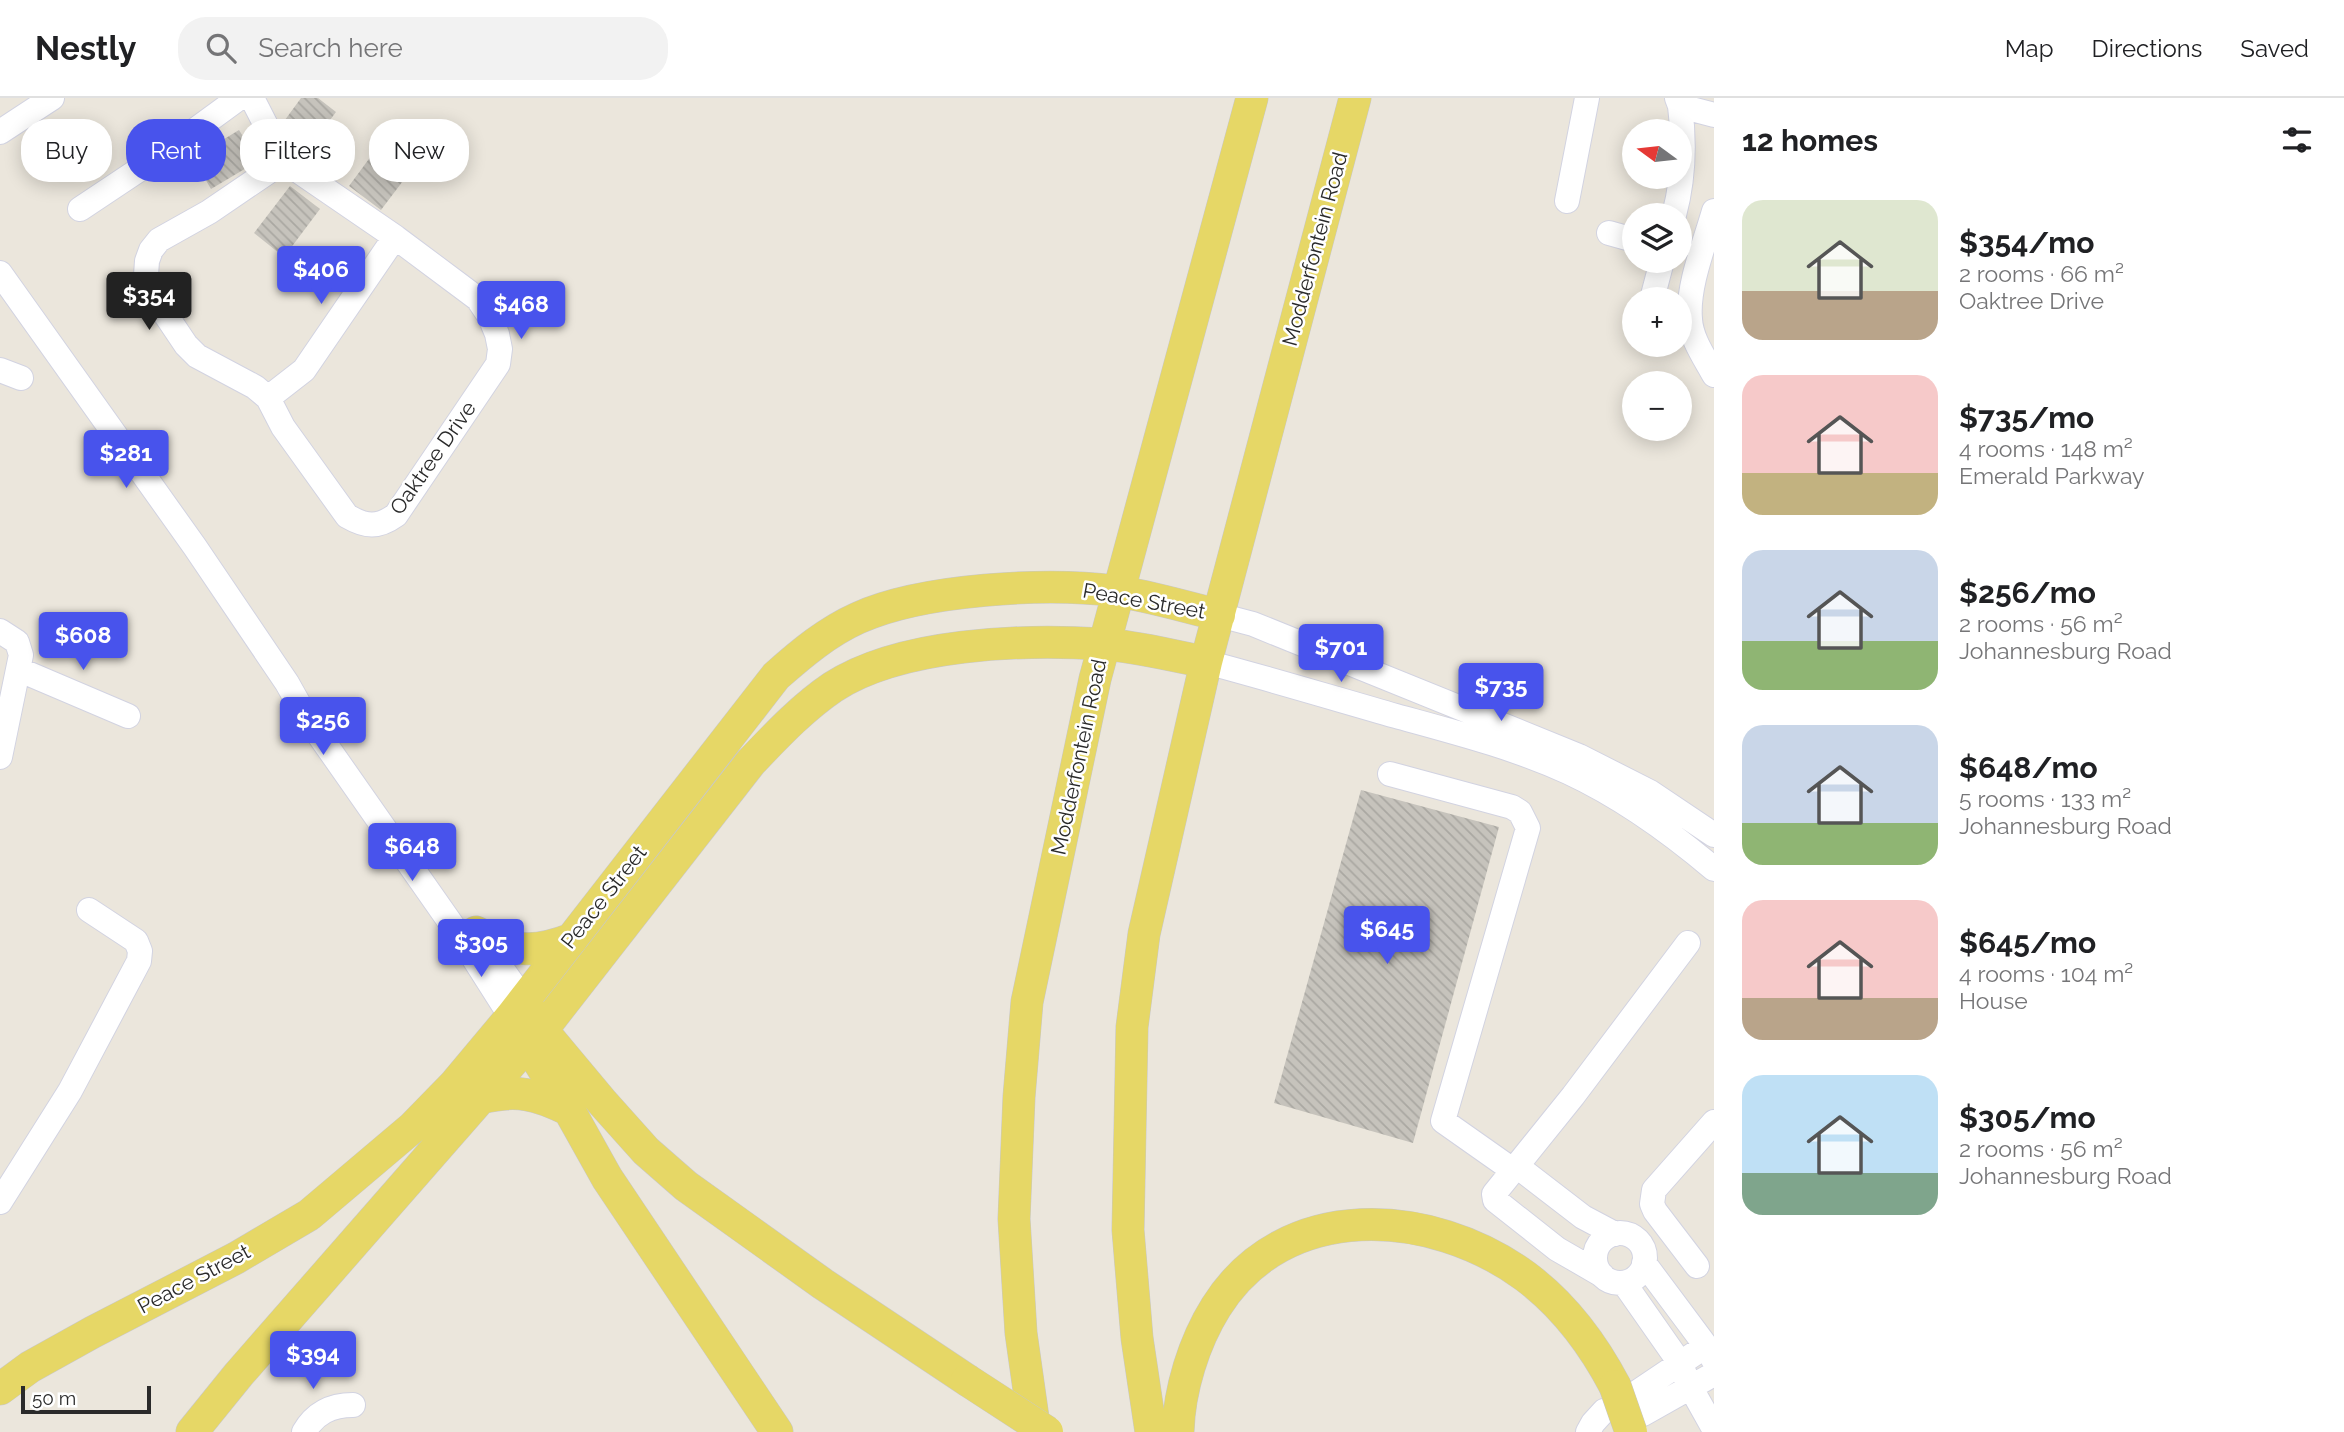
<!DOCTYPE html>
<html lang="en">
<head>
<meta charset="utf-8">
<style>
  body { margin:0; font-family:Raleway,sans-serif; background:#f2f2f2; color:#202124; height:100vh; display:flex; flex-direction:column; font-size:26px; white-space:nowrap }
  * { box-sizing:border-box; margin:0 }
  p { font-size:23px; color:#757577 }
  .icon { flex:none; width:38px; height:38px; fill:none; stroke:currentColor; stroke-width:2; stroke-linecap:round; stroke-linejoin:round }
  .map { position:relative; flex:1; overflow:hidden }
  .side { display:flex; flex-direction:column; background:#fff; width:630px }
  .side>* { flex:none }
  .top-card { position:absolute; left:21px; top:21px; width:665px; height:63px; display:flex; gap:14px }
  .needle { width:46px; rotate:285deg }
  .buttons { position:absolute; left:1622px; top:21px; display:grid; gap:14px }
  .buttons a { display:grid; place-items:center; width:70px; height:70px; border-radius:50%; background:#fff; box-shadow:0 4px 18px #0003; font-size:35px }
  .scale { position:absolute; left:21px; bottom:18px; width:130px; box-sizing:border-box; padding-left:7px; border:4px solid #2a2a2a; border-top:0; font-size:19px; line-height:24px; white-space:nowrap; color:#2a2a2a; -webkit-text-stroke:5px #fff; paint-order:stroke }
  .price { position:absolute; translate:-50% -60px; padding:0 16px; border-radius:7px; background:#4853ec; color:#fff; font-size:23px; line-height:46px; filter:drop-shadow(0 2px 4px #0008) }
  .price::after { content:''; position:absolute; left:50%; top:42px; width:21px; height:16px; margin-left:-10px; background:inherit; clip-path:polygon(0 0,100% 0,50% 100%) }
  .price.selected { background:#222; color:#fff }
  ul { padding:0; list-style:none }
  li { display:flex; align-items:center; gap:21px; height:175px; padding:0 28px }
  li span { display:grid; place-items:center; flex:none; width:196px; height:140px; border-radius:21px; color:#555 }
  li>.icon { margin-inline-start:auto }
  span .icon { width:84px; height:84px; fill:#fffc; stroke-width:1 }
  li b { font-size:30px }
  h2 { display:flex; justify-content:space-between; align-items:center; height:84px; padding:0 28px; font-size:30px }
  .pill { padding:0 24px; border-radius:28px; background:#fff; box-shadow:0 4px 18px #0003; font-size:24px; line-height:63px }
  .pill.selected { background:#4853ec; color:#fff }
  header { display:flex; align-items:center; gap:42px; box-sizing:border-box; height:98px; padding:0 35px; background:#fff; border-bottom:2px solid #e0e0e0 }
  header strong { font-size:33px }
  nav { display:flex; gap:38px; margin-inline-start:auto; font-size:24px }
  .search { width:490px; height:63px; background:#f2f2f2; display:flex; align-items:center; gap:18px; box-sizing:border-box; padding:0 24px; border-radius:28px; color:#757577; font-size:26px }
  main { display:flex; flex:1; min-height:0 }
  .map>svg:first-child { display:block }
</style>
</head>
<body>
<header>
<strong>Nestly</strong>
<div class="search"><svg class="icon" aria-label="search" viewBox="0 0 24 24"><circle cx="10" cy="10" r="6"/><path d="M15 15l6 6"/></svg>Search here</div>
<nav><a>Map</a><a>Directions</a><a>Saved</a></nav>
</header>
<main>
<div class="map">
<svg width="1714" height="1334" viewBox="0 0 1714 1334">
  <defs>
    <pattern id="building-back-hatch" width="6" height="6" patternUnits="userSpaceOnUse" patternTransform="scale(1.75)"><rect width="6" height="6" fill="#c6c3bc"/><path d="M-1 5l2 2M0 0l6 6M5-1l2 2" fill="none" stroke="#aaa8a2"/></pattern>
  </defs>
  <rect width="100%" height="100%" fill="#ebe6dc"/>
  <!-- building -->
  <path fill="url(#building-back-hatch)" d="M301 0H318L336 14 303 58 296 53 282 26Z
    M239 32 258 63 211 91 193 60Z
    M377 50 409 75 381 112 349 88Z
    M290 88 320 111 284 159 254 135Z
    M1361 692 1499 729 1413 1045 1274 1005Z"/>
  <g fill="none" stroke-linecap="round" stroke-linejoin="round">
    <defs>
      <path id="minor" d="M252 0 284 63 395 139 478 201 490 219 497 236 500 251 498 266 396 417C378 430 366 429 347 418L283 329 268 300 255 289 197 258 186 247 149 192 146 177 147 163 151 152 159 142 209 114 284 63
        M1677 0 1680 8 1714 17
        M0 34 52 0
        M1567 103 1587 0
        M80 111 161 57 239 0
        M1714 113C1705 145 1687 188 1690 221 1691 241 1705 260 1714 277
        M1674 117C1684 80 1685 46 1680 8
        M1609 135 1634 142
        M0 175 195 449 287 585 305 617 459 837 511 919
        M1652 201 1662 163
        M0 272 21 280
        M268 300 304 272 395 139
        M1219 517 1253 526 1579 658 1650 694 1714 737
        M0 533 17 544 21 557 0 659
        M1206 564C1270 581 1333 600 1396 618 1454 634 1513 649 1568 674 1622 699 1669 733 1714 771
        M20 572 128 618
        M1390 676 1512 709 1520 714 1528 730 1443 1023 1514 1073
        M476 834 524 902
        M1518 1069 1583 1119 1615 1136
        M0 1104 70 993 139 863 140 853 136 843 89 812
        M1595 1160a25 25 0 1 1 50 0a25 25 0 1 1-50 0Z
        M1644 1165 1706 1248 1714 1263
        M1697 1168 1655 1113 1652 1106 1654 1092 1714 1024
        M1602 1177 1557 1151 1495 1102 1494 1096 1573 998 1688 845
        M1624 1185 1680 1265 1691 1290 1714 1331
        M1636 1295 1694 1256
        M1643 1316 1714 1276
        M304 1334C315 1315 331 1307 353 1307
        M1588 1334 1593 1325 1604 1313"/>
      <path id="major" d="M476 834C513 854 533 856 572 841
        M533 916 542 932 603 1005 646 1053 686 1088 823 1186 967 1282
        M517 929 569 1012 607 1080 777 1334
        M481 1000C516 991 537 996 569 1012
        M0 1291 30 1269 93 1234 236 1160 309 1117 413 1029 454 987 511 919 776 578C802 555 827 534 858 520 922 491 1046 484 1115 493 1150 498 1185 509 1219 517
        M192 1334 239 1276 527 947 542 932 751 664C776 638 802 610 833 589 901 545 1022 541 1102 546 1136 548 1172 558 1206 564
        M1035 1334 1021 1235 1014 1121 1019 999 1027 904 1095 581 1252 0
        M1151 1334 1137 1240 1128 1132 1132 929 1144 836 1206 564 1355 0
        M1178 1334C1179 1292 1194 1244 1216 1209 1284 1100 1431 1109 1525 1178 1564 1207 1593 1246 1615 1288"/>
    </defs>
    <!-- minor casing -->
    <use href="#minor" stroke="#d2d3e1" stroke-width="26"/>
    <!-- major casing -->
    <use href="#major" stroke="#c8c8c8" stroke-width="33"/>
    <!-- minor -->
    <use href="#minor" stroke="#fff" stroke-width="24"/>
    <!-- major -->
    <use href="#major" stroke="#e6d766" stroke-width="32"/>
    <defs>
      <path id="major-bridge" d="M967 1282 1047 1334
        M1615 1288 1631 1334"/>
    </defs>
    <!-- major-bridge casing -->
    <use href="#major-bridge" stroke="#c8c8c8" stroke-width="33" stroke-linecap="butt"/>
    <!-- major-bridge -->
    <use href="#major-bridge" stroke="#e6d766" stroke-width="32"/>
  </g>
  <g text-anchor="middle" stroke-width="5" stroke-linejoin="round" paint-order="stroke">
    <!-- street labels -->
    <g font-size="21" fill="#2a2a2a" stroke="#fff">
      <text transform="translate(1315 151) rotate(-75)" y="7">Modderfontein Road</text>
      <text transform="translate(433 360) rotate(-55)" y="7">Oaktree Drive</text>
      <text transform="translate(1144 503) rotate(10)" y="7">Peace Street</text>
      <text transform="translate(1079 659) rotate(-78)" y="7">Modderfontein Road</text>
      <text transform="translate(604 799) rotate(-52)" y="7">Peace Street</text>
      <text transform="translate(194 1181) rotate(-28)" y="7">Peace Street</text>
    </g>
  </g>
</svg>
<div class="buttons">
<a><svg class="needle" viewBox="-14 -14 28 28"><path d="M0-13l5 13h-10z" fill="#e53935"/><path d="M0 13l5-13h-10z" fill="#757577"/></svg></a>
<a><svg class="icon" aria-label="layers" viewBox="0 0 24 24"><path d="M12 4l9 5-9 5-9-5zM3 14l9 5 9-5"/></svg></a>
<a>+</a>
<a>−</a>
</div>
<div class="scale">50 m</div>
<b class="price" style="left:321px;top:208px">$406</b>
<b class="price selected" style="left:149px;top:234px">$354</b>
<b class="price" style="left:521px;top:243px">$468</b>
<b class="price" style="left:126px;top:392px">$281</b>
<b class="price" style="left:83px;top:574px">$608</b>
<b class="price" style="left:1341px;top:586px">$701</b>
<b class="price" style="left:1501px;top:625px">$735</b>
<b class="price" style="left:323px;top:659px">$256</b>
<b class="price" style="left:412px;top:785px">$648</b>
<b class="price" style="left:1387px;top:868px">$645</b>
<b class="price" style="left:481px;top:881px">$305</b>
<b class="price" style="left:313px;top:1293px">$394</b>
<div class="top-card">
<a class="pill">Buy</a>
<a class="pill selected">Rent</a>
<a class="pill">Filters</a>
<a class="pill">New</a>
</div>
</div>
<section class="side">
<h2>12 homes<svg class="icon" aria-label="filters" viewBox="0 0 24 24"><path d="M4 7h16M4 17h16"/><circle cx="9" cy="7" r="2"/><circle cx="15" cy="17" r="2"/></svg></h2>
<ul>
<li><span style="background:linear-gradient(#dfe7d0 65%,#b9a48a 0)"><svg class="icon" aria-label="home" viewBox="0 0 24 24"><path d="M3 11l9-7 9 7M6 9v11h12V9"/></svg></span><div><b>$354/mo</b><p>2 rooms · 66 m²</p><p>Oaktree Drive</p></div></li>
<li><span style="background:linear-gradient(#f6c9c9 70%,#c2b280 0)"><svg class="icon" aria-label="home" viewBox="0 0 24 24"><path d="M3 11l9-7 9 7M6 9v11h12V9"/></svg></span><div><b>$735/mo</b><p>4 rooms · 148 m²</p><p>Emerald Parkway</p></div></li>
<li><span style="background:linear-gradient(#c9d6e8 65%,#8fb573 0)"><svg class="icon" aria-label="home" viewBox="0 0 24 24"><path d="M3 11l9-7 9 7M6 9v11h12V9"/></svg></span><div><b>$256/mo</b><p>2 rooms · 56 m²</p><p>Johannesburg Road</p></div></li>
<li><span style="background:linear-gradient(#c9d6e8 70%,#8fb573 0)"><svg class="icon" aria-label="home" viewBox="0 0 24 24"><path d="M3 11l9-7 9 7M6 9v11h12V9"/></svg></span><div><b>$648/mo</b><p>5 rooms · 133 m²</p><p>Johannesburg Road</p></div></li>
<li><span style="background:linear-gradient(#f6c9c9 70%,#b9a48a 0)"><svg class="icon" aria-label="home" viewBox="0 0 24 24"><path d="M3 11l9-7 9 7M6 9v11h12V9"/></svg></span><div><b>$645/mo</b><p>4 rooms · 104 m²</p><p>House</p></div></li>
<li><span style="background:linear-gradient(#bfe0f5 70%,#7fa58c 0)"><svg class="icon" aria-label="home" viewBox="0 0 24 24"><path d="M3 11l9-7 9 7M6 9v11h12V9"/></svg></span><div><b>$305/mo</b><p>2 rooms · 56 m²</p><p>Johannesburg Road</p></div></li>
</ul>
</section>
</main>
</body>
</html>
